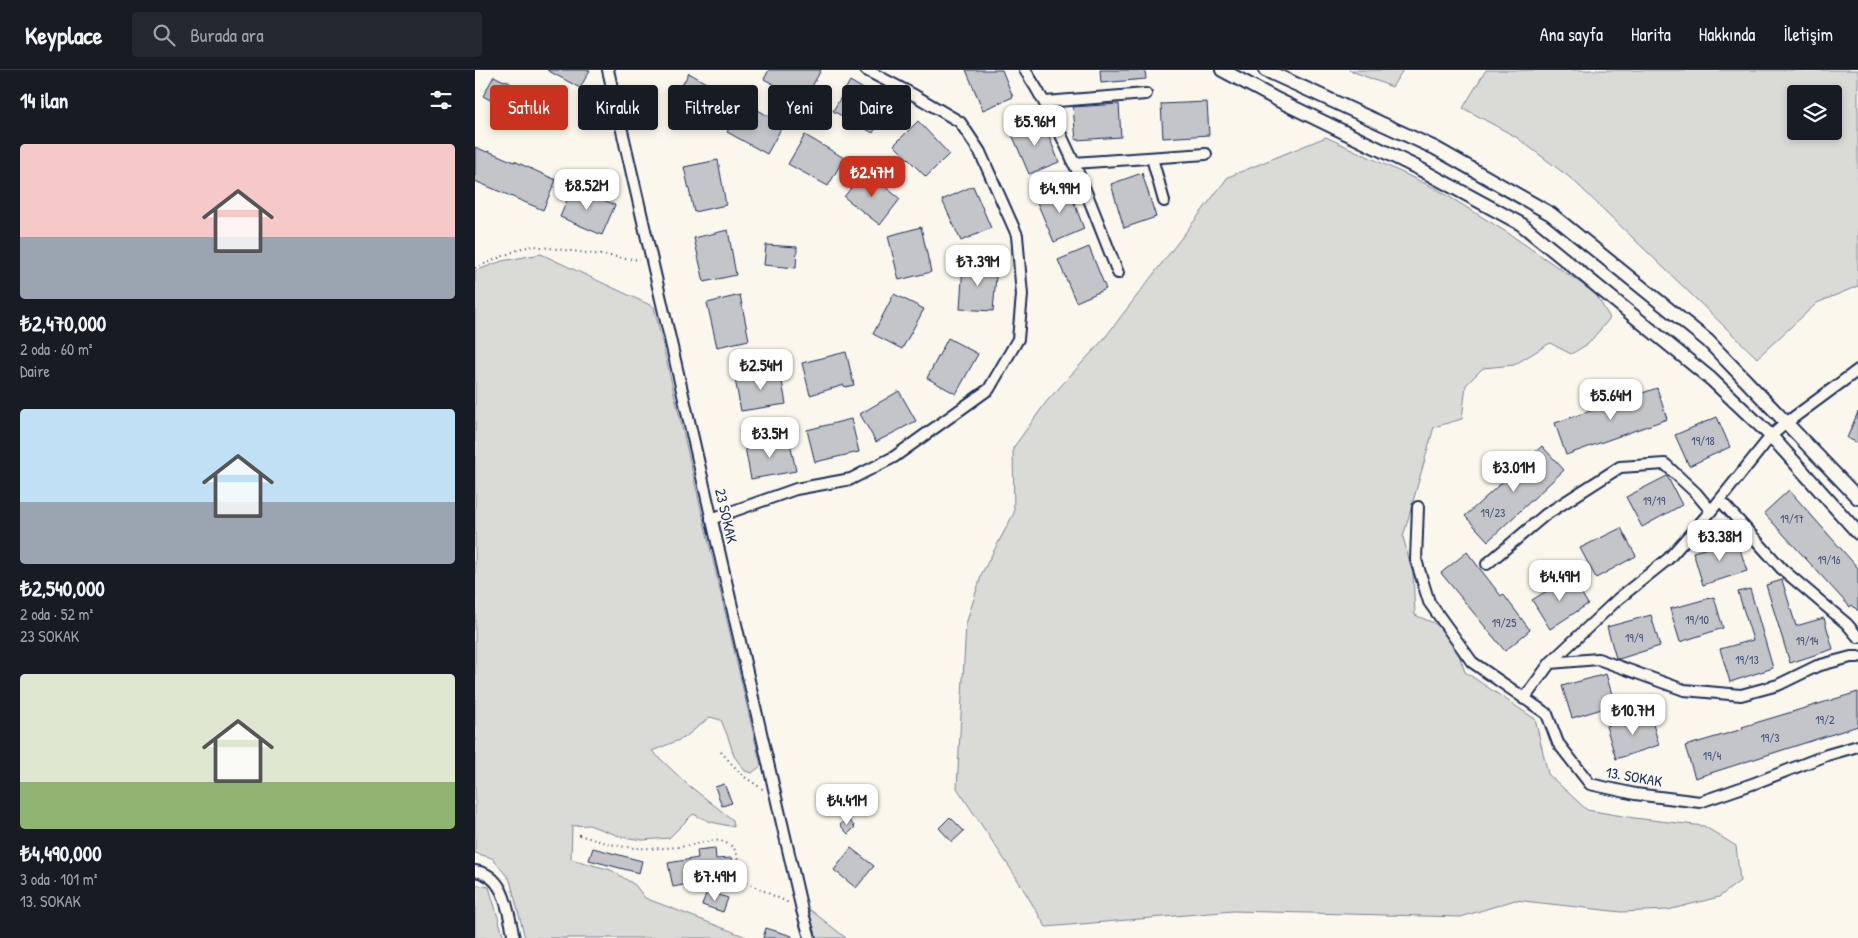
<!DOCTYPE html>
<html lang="tr">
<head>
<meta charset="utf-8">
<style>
  body { margin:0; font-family:"Patrick Hand",sans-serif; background:#242831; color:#f1f3f6; height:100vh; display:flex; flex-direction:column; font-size:19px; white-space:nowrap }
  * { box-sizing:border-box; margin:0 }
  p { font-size:16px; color:#9ea1a6 }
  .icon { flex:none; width:28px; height:28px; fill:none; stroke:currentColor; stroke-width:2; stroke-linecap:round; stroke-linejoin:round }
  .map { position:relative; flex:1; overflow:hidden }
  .sheet { display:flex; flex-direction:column; background:#171b24; width:475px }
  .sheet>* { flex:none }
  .top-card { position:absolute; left:15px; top:15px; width:475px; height:45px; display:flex; gap:10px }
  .buttons { position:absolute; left:1312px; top:15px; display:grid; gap:10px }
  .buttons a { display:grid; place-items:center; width:55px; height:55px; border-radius:5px; background:#171b24; box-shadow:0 2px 8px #0003; font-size:25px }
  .price { position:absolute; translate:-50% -42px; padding:0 11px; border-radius:10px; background:#fff; color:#222; font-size:16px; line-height:32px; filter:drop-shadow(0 1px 2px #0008) }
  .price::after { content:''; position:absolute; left:50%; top:30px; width:15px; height:11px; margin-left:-8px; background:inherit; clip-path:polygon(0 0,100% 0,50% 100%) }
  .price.selected { background:#c8321e; color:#fff }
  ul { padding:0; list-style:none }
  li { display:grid; align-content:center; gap:10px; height:265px; padding:0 20px }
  li span { display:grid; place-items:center; height:155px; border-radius:5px; color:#555 }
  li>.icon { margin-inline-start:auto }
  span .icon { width:90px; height:90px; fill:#fffc; stroke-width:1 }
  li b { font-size:21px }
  h2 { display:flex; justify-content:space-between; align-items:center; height:60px; padding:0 20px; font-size:21px }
  .pill { padding:0 18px; border-radius:5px; background:#171b24; box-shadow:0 2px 8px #0003; font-size:18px; line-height:45px }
  .pill.selected { background:#c8321e; color:#fff }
  header { display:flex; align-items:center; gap:30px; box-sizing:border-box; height:70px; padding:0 25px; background:#171b24; border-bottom:1px solid #363941 }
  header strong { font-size:24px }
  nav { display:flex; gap:28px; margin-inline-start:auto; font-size:18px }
  .search { width:350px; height:45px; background:#242831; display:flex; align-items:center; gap:12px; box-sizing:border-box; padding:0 18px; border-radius:5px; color:#9ea1a6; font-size:19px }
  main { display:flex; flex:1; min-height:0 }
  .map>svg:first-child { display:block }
</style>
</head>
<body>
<header>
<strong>Keyplace</strong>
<div class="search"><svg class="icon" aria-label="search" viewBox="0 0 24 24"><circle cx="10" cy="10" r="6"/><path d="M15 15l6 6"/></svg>Burada ara</div>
<nav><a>Ana sayfa</a><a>Harita</a><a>Hakkında</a><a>İletişim</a></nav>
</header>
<main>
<section class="sheet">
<h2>14 ilan<svg class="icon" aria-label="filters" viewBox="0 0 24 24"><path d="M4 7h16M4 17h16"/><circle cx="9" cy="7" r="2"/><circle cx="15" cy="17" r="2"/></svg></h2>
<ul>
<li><span style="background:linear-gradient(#f6c9c9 60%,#9aa5b1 0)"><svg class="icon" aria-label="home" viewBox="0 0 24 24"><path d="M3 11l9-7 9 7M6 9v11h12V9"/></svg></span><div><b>₺2,470,000</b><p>2 oda · 60 m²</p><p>Daire</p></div></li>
<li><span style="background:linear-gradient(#bfe0f5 60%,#9aa5b1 0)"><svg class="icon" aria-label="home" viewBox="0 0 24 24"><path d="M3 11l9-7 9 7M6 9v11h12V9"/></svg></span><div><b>₺2,540,000</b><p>2 oda · 52 m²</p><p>23 SOKAK</p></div></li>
<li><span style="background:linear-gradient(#dfe7d0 70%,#8fb573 0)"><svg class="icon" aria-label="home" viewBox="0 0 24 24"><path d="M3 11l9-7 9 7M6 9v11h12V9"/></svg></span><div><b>₺4,490,000</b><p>3 oda · 101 m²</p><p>13. SOKAK</p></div></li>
</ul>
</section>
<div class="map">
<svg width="1383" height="868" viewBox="0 0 1383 868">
  <rect width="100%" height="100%" fill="#fbf7ec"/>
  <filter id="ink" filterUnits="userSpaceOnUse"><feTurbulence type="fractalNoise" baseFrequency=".02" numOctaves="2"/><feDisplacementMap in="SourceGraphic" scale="10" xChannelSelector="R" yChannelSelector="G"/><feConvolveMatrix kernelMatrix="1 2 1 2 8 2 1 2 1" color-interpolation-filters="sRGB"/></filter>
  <g filter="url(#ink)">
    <!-- green -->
    <path fill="#dadad7" stroke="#7a849a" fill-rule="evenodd" d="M874 0H928L917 17Z
      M1011 0H1383V216L1342 233 1282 288 1098 110 1041 67 988 38ZM1321 24H1359V61H1321Z
      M851 67 960 118 1033 163 1120 223 1135 248 1113 274 1096 284 1075 273 1039 295 1008 298 991 315 987 349 959 357 928 467 938 504 940 545 975 560 990 602 1060 649 1073 704 1112 740 1159 748 1229 756 1261 776 1265 811 1244 827 1193 840 1146 842 1040 830 986 847 758 841 571 857 541 807 482 718 491 554 507 503 539 443 538 378 572 331 628 270 753 107Z
      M66 184 179 237 286 696 277 703 270 701 259 686 253 667 246 650 235 647 209 668 177 681 212 714 258 750 259 757 236 752 218 744 194 768 168 770 147 767 114 755 97 756 96 789 136 800 160 815 170 828 274 868H50L35 810 17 788 0 783V201L27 191Z
      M4 815 14 817 29 868H0V817Z
      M328 834 371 868H339Z"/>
    <!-- building -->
    <path fill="#c3c5c9" stroke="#1b2f5e" d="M72 0H115L105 18Z
      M294 0H346L329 31 289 9Z
      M491 0H527L538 27 508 40Z
      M625 0H670L671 9 626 13Z
      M214 3 253 26 237 54 197 32Z
      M19 6 29 11 30 10 54 25 43 45 8 26Z
      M375 11 414 34 398 63 358 41Z
      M273 24V34L308 55 292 84 252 62Z
      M732 32 734 65 688 68 686 34Z
      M644 34 646 67 601 70 598 37Z
      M567 49 584 92 554 104 536 62Z
      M443 51 474 84 451 107 419 75Z
      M330 65 369 88 353 116 313 94Z
      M0 77 12 82 13 81 39 92V91L81 110 68 140 0 111Z
      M243 90 251 135 219 142 209 97Z
      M390 100 425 129 405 155 369 127Z
      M667 103 681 147 649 158 636 114Z
      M98 116 140 135 127 165 85 147Z
      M498 116 516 158 486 171 467 130Z
      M593 116 609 159 579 172 561 130Z
      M446 157 456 202 424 210 413 166Z
      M253 160 261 205 229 212 219 168Z
      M291 175 322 177 321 198 289 195Z
      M614 177 631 219 601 232 583 190Z
      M488 194 522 195 518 241 485 239Z
      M419 224 449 239 427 279 398 264Z
      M265 225 274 270 242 277 232 233Z
      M473 268 503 284 481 324 452 308Z
      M371 282 379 315 370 317 369 315 335 325 327 293Z
      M305 300 311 334 266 341 260 309Z
      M1182 318 1192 349 1091 385 1080 353Z
      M424 321 441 351 401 372 385 344Z
      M1383 342V373L1372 368Z
      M1242 347 1255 377 1214 396 1200 365Z
      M376 349 384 382 340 392 332 360Z
      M314 368 321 401 276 409 270 377Z
      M1067 376 1089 400 1013 471 990 446Z
      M1192 406 1207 435 1167 457 1151 427Z
      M1314 420 1383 498V541L1377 535 1375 537 1289 443Z
      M1146 458 1161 486 1121 508 1105 478Z
      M1262 470 1272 501 1228 515 1218 482Z
      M992 482 1026 526 1028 524 1055 560 1030 581 966 503Z
      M1096 506 1113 534 1075 559 1057 530Z
      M1307 510 1321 556 1349 548 1358 579 1315 593 1291 515Z
      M1275 519 1298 598 1255 612 1245 579 1278 570 1263 522Z
      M1239 527 1248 558 1205 572 1195 539Z
      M1176 545 1185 576 1144 589 1141 588 1132 557Z
      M1131 604 1140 635 1097 648 1087 616Z
      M1383 622V656L1220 708 1210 676 1268 659 1267 657Z
      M1175 644 1184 675 1141 689 1131 656Z
      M249 714 257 733 247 736 240 717Z
      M475 747 489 761 477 772 464 758Z
      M372 748 380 757 373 764 365 755Z
      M118 778 167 791 164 803 114 790Z
      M240 778 241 789 257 788 258 798 221 801 223 812 198 817 193 793 223 788 222 780Z
      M376 778 399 796 381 818 359 800Z
      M232 821 253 828 248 842 227 835Z
      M291 858 317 866V868H288Z"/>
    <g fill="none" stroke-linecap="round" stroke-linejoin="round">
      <defs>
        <path id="minor" d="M133 0 327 840 335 868
          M550 0C591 63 616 135 643 203
          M570 32 671 24
          M677 88 689 131
          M598 93 731 84
          M1383 300 1311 353 1296 366 1236 441 1193 489 1143 529 1075 593 1123 589 1209 620 1266 625 1303 615 1342 596 1376 587H1383
          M1245 430 1307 499 1372 554 1383 567
          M943 437 941 490 954 532 997 592 1072 644 1083 673 1115 714 1160 724 1225 732 1280 713 1352 685 1383 676
          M236 449 321 419 376 409 419 387 514 319 543 269 547 225 542 165 505 82 485 52 439 25 391 0
          M1012 494 1070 445 1145 397 1190 394 1221 423 1236 441
          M1049 629 1075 593
          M0 801C31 805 33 843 39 868"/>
        <path id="tertiary" d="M747 0 803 30 943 98 1046 154 1236 309 1296 366 1383 463
          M790 0 960 78 1076 144 1233 271 1383 428"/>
      </defs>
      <!-- minor casing -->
      <use href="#minor" stroke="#1b2f5e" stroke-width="14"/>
      <!-- tertiary casing -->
      <use href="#tertiary" stroke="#1b2f5e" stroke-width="16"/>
      <!-- path -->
      <path stroke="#1b2f5e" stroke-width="2" stroke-dasharray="1 4" stroke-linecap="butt" d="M0 198 47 178 59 176 165 190
        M246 682 268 706 289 720
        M104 765C124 771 144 778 165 778 180 779 196 778 211 776 226 774 239 766 253 774 265 780 264 793 260 804L264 809 314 833"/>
      <!-- minor -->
      <use href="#minor" stroke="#fbf7ec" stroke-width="10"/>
      <!-- tertiary -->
      <use href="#tertiary" stroke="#fbf7ec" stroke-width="12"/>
    </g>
  </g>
  <g text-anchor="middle" stroke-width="4" stroke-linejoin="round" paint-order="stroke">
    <!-- number labels -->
    <g font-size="12" fill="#455479">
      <text x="1228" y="375">19/18</text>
      <text x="1179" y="435">19/19</text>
      <text x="1018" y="447">19/23</text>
      <text x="1317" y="453">19/17</text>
      <text x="1354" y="494">19/16</text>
      <text x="1222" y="554">19/10</text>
      <text x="1029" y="557">19/25</text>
      <text x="1159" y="572">19/9</text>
      <text x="1332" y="575">19/14</text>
      <text x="1272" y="594">19/13</text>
      <text x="1350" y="654">19/2</text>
      <text x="1295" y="672">19/3</text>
      <text x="1237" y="690">19/4</text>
    </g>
    <!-- street labels -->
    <g font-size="15" fill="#1b2f5e" stroke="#fbf7ec">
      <text transform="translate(251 446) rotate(77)" y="5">23 SOKAK</text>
      <text transform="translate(1159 707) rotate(10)" y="5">13. SOKAK</text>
    </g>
  </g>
</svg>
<div class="buttons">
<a><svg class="icon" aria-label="layers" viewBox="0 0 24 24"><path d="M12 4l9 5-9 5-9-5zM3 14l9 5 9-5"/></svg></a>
</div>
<b class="price" style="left:560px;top:77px">₺5.96M</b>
<b class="price selected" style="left:397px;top:128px">₺2.47M</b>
<b class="price" style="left:112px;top:141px">₺8.52M</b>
<b class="price" style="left:585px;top:144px">₺4.99M</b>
<b class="price" style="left:503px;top:217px">₺7.39M</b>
<b class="price" style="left:286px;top:321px">₺2.54M</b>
<b class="price" style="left:1136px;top:351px">₺5.64M</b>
<b class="price" style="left:295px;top:389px">₺3.5M</b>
<b class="price" style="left:1039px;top:423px">₺3.01M</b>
<b class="price" style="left:1245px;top:492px">₺3.38M</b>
<b class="price" style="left:1085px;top:532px">₺4.49M</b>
<b class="price" style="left:1158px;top:666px">₺10.7M</b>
<b class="price" style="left:372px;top:756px">₺4.41M</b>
<b class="price" style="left:240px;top:832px">₺7.49M</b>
<div class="top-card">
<a class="pill selected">Satılık</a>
<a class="pill">Kiralık</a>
<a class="pill">Filtreler</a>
<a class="pill">Yeni</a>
<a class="pill">Daire</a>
</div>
</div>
</main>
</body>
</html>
